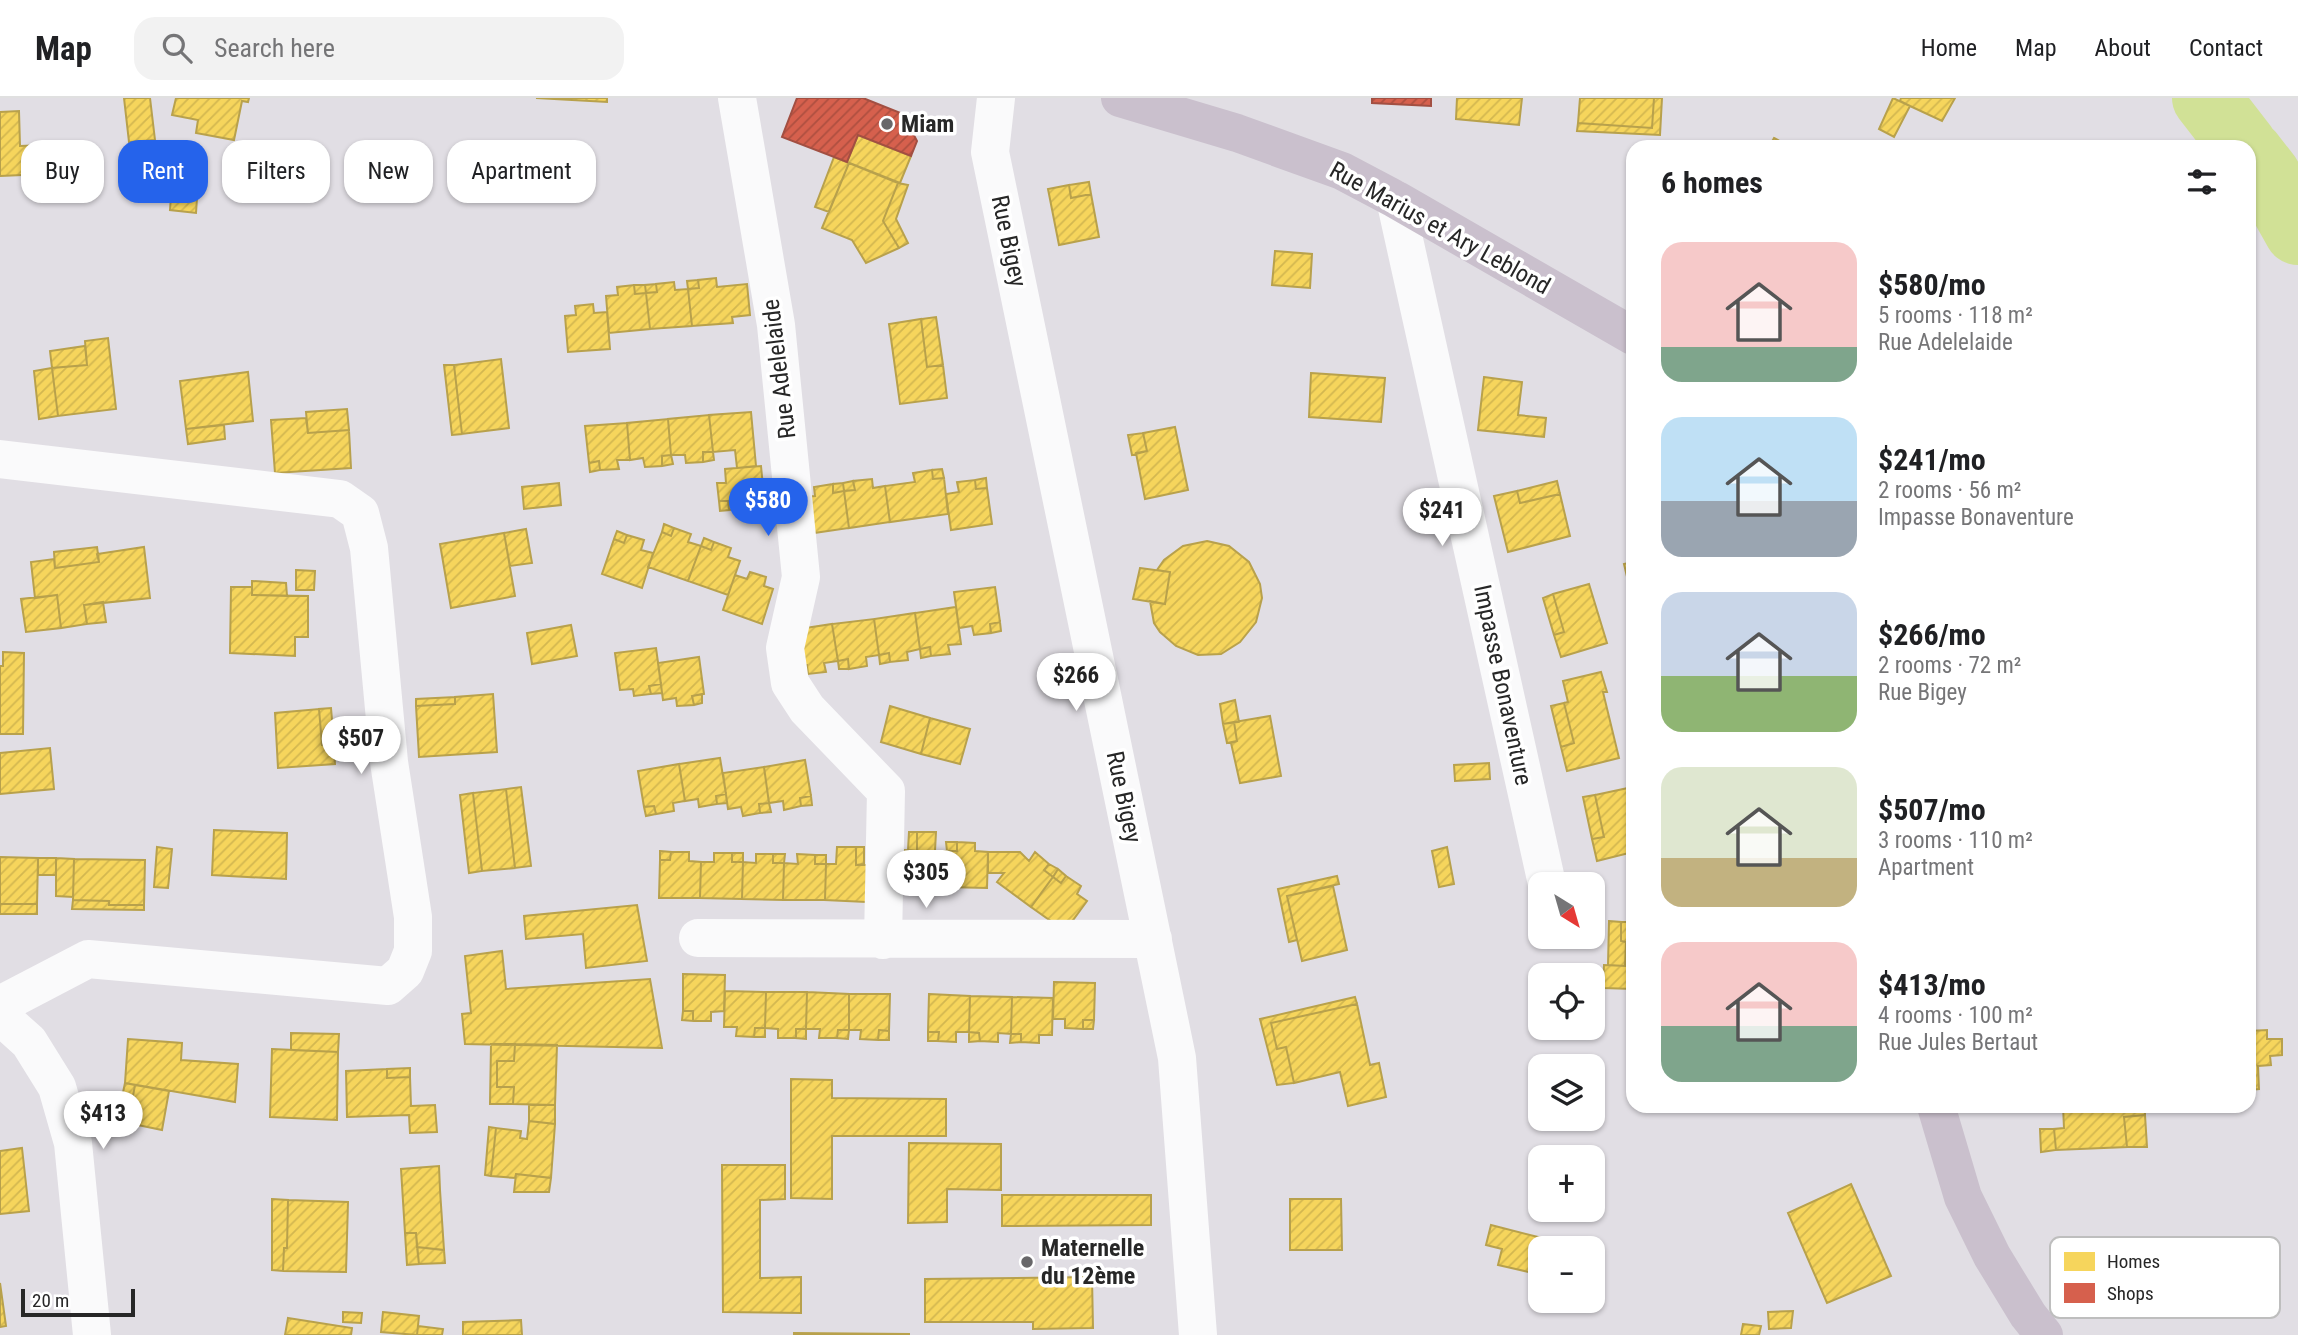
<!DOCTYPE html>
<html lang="en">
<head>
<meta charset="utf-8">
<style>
  body { margin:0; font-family:"Roboto Condensed",sans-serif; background:#f2f2f2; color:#202124; height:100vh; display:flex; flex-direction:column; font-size:26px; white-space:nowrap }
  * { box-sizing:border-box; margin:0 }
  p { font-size:23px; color:#757577 }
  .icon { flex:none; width:38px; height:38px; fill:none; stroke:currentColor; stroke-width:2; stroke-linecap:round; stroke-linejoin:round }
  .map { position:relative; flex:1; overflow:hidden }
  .sheet { position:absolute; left:1626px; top:42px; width:630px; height:973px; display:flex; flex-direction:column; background:#fff; border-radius:21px; box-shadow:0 2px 5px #0004 }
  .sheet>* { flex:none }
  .banner { position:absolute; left:21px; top:42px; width:665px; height:63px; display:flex; gap:14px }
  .needle { width:46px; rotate:143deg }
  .fabs { position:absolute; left:1528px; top:774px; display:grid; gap:14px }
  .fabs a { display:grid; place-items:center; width:77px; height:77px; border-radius:14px; background:#fff; box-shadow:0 2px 5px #0004; font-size:35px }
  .scale { position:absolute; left:21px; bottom:18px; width:114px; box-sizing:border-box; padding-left:7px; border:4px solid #272727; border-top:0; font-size:19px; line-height:24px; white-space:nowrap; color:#272727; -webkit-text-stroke:5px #fff; paint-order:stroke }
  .price { position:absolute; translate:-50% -60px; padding:0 16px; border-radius:24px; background:#fff; color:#222; font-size:23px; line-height:46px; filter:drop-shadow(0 2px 4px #0008) }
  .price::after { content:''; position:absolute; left:50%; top:42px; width:21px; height:16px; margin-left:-10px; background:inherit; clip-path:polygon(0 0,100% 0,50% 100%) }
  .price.selected { background:#2563eb; color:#fff }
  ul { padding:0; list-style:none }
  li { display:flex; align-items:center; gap:21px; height:175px; padding:0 35px }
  li span { display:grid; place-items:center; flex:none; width:196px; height:140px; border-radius:21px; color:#555 }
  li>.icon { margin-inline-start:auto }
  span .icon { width:84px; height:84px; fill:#fffc; stroke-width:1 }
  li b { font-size:30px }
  h2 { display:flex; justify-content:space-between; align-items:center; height:84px; padding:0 35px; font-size:30px }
  .pill { padding:0 24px; border-radius:21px; background:#fff; box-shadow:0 2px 5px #0004; font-size:24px; line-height:63px }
  .pill.selected { background:#2563eb; color:#fff }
  header { display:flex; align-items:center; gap:42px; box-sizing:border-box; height:98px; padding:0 35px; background:#fff; border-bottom:2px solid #e0e0e0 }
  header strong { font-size:33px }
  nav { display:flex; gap:38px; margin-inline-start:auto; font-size:24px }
  .search { width:490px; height:63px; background:#f2f2f2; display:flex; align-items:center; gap:18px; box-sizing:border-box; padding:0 24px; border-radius:21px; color:#757577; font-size:26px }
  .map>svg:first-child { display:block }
</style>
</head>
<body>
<header>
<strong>Map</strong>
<div class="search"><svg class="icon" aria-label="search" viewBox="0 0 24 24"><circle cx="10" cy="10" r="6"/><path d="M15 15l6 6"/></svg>Search here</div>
<nav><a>Home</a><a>Map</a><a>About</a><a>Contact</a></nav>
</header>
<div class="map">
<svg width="2298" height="1237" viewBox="0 0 2298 1237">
  <defs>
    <pattern id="homes-hatch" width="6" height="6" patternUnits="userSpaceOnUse" patternTransform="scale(1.75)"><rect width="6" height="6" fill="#f6d55c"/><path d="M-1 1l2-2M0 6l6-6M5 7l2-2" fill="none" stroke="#d3b750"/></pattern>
    <pattern id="shops-hatch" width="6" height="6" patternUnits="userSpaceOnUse" patternTransform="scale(1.75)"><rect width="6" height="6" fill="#d6604d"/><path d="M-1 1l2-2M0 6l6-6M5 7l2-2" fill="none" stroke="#ae4f40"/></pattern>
  </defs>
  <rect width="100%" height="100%" fill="#e1dee4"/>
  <!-- homes -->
  <path fill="url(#homes-hatch)" stroke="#b8a14c" stroke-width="2" d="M124 0H150L155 42 129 44Z
    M176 0H249L248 4 242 3 234 42 196 35 198 22 172 17Z
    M536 0H607V4Z
    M1457 0H1522L1519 27 1456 21Z
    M1580 0H1654L1652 30 1578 25Z
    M1654 0H1662L1660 37 1577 33 1578 25 1652 30Z
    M1893 0 1910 8 1894 39 1879 31Z
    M1901 0H1955L1942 23 1910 8 1900 3Z
    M19 13 20 48 44 47 45 76 0 78V14Z
    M858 37 911 58 900 85 847 64Z
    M1774 40 1791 49H1769Z
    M834 59 849 65 829 114 815 109Z
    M849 65 898 85 883 123 899 150 866 165 852 142 822 130Z
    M173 69 199 71 196 115 170 112Z
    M1089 84 1091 96 1071 100 1069 87Z
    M898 85 908 87 896 121 908 145 899 150 883 123Z
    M1069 87 1071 100 1091 96 1099 139 1059 147 1048 91Z
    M1275 153 1312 156 1310 190 1272 187Z
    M716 180 717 189 747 186 750 217 732 219 733 225 692 228 688 191 699 190 698 182Z
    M698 182 699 190 688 191 687 183Z
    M674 184 675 192 688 191 692 228 650 231 646 195 657 194 656 186Z
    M656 186 657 194 646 195 645 187Z
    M634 187H645L646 195 635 196Z
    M634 187 635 196 646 195 650 231 609 235 606 198 618 197 617 189Z
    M593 206 594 215 607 214 610 251 568 254 565 218 576 217 575 208Z
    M936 219 943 267 927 269 921 221Z
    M921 221 927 269 943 267 947 300 900 306 889 226Z
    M108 240 116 311 58 318 52 270 87 267 85 243Z
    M85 248 87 267 52 270 50 253Z
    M501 261 509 330 462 336 454 267Z
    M444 267H454L462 336 452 337Z
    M52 270 58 318 39 321 34 273Z
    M248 274 253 323 186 331 180 283Z
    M1311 275 1385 280 1381 324 1309 319Z
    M1484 279 1522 284 1518 317 1546 320 1544 339 1478 332Z
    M347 311 349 332 308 335 306 314Z
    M751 314 756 368 737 370 735 352 713 354 709 317Z
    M709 317 713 354H703V364L686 365 685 357H671L668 321Z
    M306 320 308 335 349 332 351 370 275 375 271 322Z
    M668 321 671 357 662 358V368L645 369 643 360 630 362 627 325Z
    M627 325 630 362H617L619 371 600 372 599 363 589 365 585 328Z
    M224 327 225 341 188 346 186 331Z
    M1175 329 1188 392 1145 401 1136 355 1147 353 1143 335Z
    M1143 335 1147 353 1132 357 1128 337Z
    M703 354H713L714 362 703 364Z
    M671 357 673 366 662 368V358Z
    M599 363 600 372 590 374 589 365Z
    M761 368 765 409 729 412 728 403H719L717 385H726L725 371Z
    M942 371 944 380 933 381 932 372Z
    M932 372 933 381 944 380 948 416 890 424 885 388 915 384 913 375Z
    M986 380 987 390 976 391 975 382Z
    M872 381 873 390 885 388 890 424 849 430 844 393 855 392 853 383Z
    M975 382 976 391 987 390 992 426 951 432 946 396 959 394 957 384Z
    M853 383 855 392 844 393 843 385Z
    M1557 383 1560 396 1520 405 1517 393Z
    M559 385 561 407 524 411 522 389Z
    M843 385 844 393 833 395V386Z
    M833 386V395L844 393 849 430 807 436 803 399 815 398 814 389Z
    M1517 393 1520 405 1560 396 1570 438 1508 454 1494 398Z
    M719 403H728L729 412 720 413Z
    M664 426 674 430 671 438 662 434Z
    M674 430 691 436 688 444 701 448 688 483 648 469 662 434 671 438Z
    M526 431 532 465 510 468 504 435Z
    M617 433 627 437 624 445 614 441Z
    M504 435 515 498 451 510 440 446Z
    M627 437 644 442 641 452 653 455 642 490 602 476 614 441 624 445Z
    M704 440 714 444 711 452 701 448Z
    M1207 443 1229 448 1249 464 1260 486 1262 500 1256 524 1240 544 1221 556 1198 557 1176 548 1160 534 1154 525 1150 503 1165 506 1170 474 1157 472 1164 462 1183 448Z
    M714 444 731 450 728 459 740 463 728 497 688 483 701 448 711 452Z
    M97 449 99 464 55 470 54 454Z
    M144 449 150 500 84 507 87 526 61 530 57 497 35 500 31 464 54 461 55 470 99 464 97 456Z
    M1633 464V504L1624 466Z
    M1140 470 1170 474 1165 506 1133 501Z
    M296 472 315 473 314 492H296Z
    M750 474 766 479 764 488 773 491 762 526 723 512 735 477 747 481Z
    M252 483 286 485 287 498 252 497Z
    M1589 486 1607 545 1561 559 1554 537 1564 534 1553 496Z
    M231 489H252V497L308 498V539H295V558L230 555Z
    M995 489 1000 524 990 526 991 535 974 537 972 528 959 530 954 494Z
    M1553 496 1564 534 1554 537 1543 500Z
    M57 497 61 530 26 534 21 501Z
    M103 504 106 524 87 526 84 507Z
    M956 509 961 546 948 547 950 556 931 558 930 549 920 551 915 515Z
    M915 515 920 551 907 554 908 562 890 564 889 555 879 557 874 521Z
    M874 521 879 557 866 559 867 568 849 571 848 561 838 563 832 526Z
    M1000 524 1001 533 991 535 990 526Z
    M832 526 838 563 824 565 826 574 808 576 807 567 797 568 792 532Z
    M571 527 577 558 532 566 527 535Z
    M930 549 931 558 921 560 920 551Z
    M656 550 661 586 649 588 651 596 634 598 633 591 620 592 615 555Z
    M3 554 24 555 23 636H0V568H3Z
    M889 555 890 564 880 566 879 557Z
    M699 559 704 596 692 598 694 607 677 608 676 600 663 602 658 565Z
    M848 561 849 571H839L838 563Z
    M1601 574 1607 594H1603L1619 660 1567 673 1561 649 1574 645 1564 605 1568 604 1563 583Z
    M661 586 662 595 651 596 649 588Z
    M493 596 497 654 419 659 416 608 455 606V599Z
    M702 596V605L694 607 692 598Z
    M455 599V606L416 608V601Z
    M1235 602 1239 624 1223 626 1220 606Z
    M1564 605 1574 645 1561 649 1551 608Z
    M890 608 930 620 921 656 881 644Z
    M331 610 334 646 322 647 319 611Z
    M319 611 322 647 334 646 335 666 278 670 275 615Z
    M1270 618 1281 678 1240 685 1231 645 1237 643 1234 624Z
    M930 620 970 631 960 666 921 656Z
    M1234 624 1237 643 1227 645 1223 626Z
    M50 650 54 691 0 696V655Z
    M720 660 726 696 716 698 717 706 699 709 698 701 685 703 679 666Z
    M805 662 811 698 800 700 801 708 784 712 783 703 769 705 764 669Z
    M1489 665 1490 681 1455 683 1454 667Z
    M679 666 685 703 673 705 674 713 656 716 654 708 644 709 638 673Z
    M764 669 769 705 759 706 760 715 743 718 741 709 728 711 723 675Z
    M521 689 531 768 515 770 506 691Z
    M1628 690 1633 712V754L1597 763 1592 741 1604 739 1595 697Z
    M506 691 515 770 482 773 473 695Z
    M473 695 482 773 469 775 460 697Z
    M726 696 727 705 717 706 716 698Z
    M1595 697 1604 739 1592 741 1583 699Z
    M811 698 812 707 801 708 800 700Z
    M769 705 771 714 760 715 759 706Z
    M654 708 656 716 646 718 644 709Z
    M214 732 287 735 286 781 212 777Z
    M909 734H917V753L908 752Z
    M917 734H936L935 753H947L946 789 904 788 905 752 917 753Z
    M946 744H957V753H947Z
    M957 744 975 745V753L988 754 987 790 946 789 947 753H957Z
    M157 749 172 751 168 790 154 789Z
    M837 749H856V767H867L866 804 825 802 826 766H836Z
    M856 749H864V766L856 767Z
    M1447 749 1454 786 1439 789 1432 753Z
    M660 753 671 754 670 762H660Z
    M671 754H689V763L701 764 700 800H659L660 762H670Z
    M988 754H1020L1029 763 1035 754 1049 766 1044 772 1053 779 1031 809 997 784 1004 775H988Z
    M714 755H732V764H743L742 801 700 800 701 764H714Z
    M732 755H743V764H732Z
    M756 756H773V765H784L783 802 742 801 743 764 756 765Z
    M773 756H785L784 765H773Z
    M797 756 815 757V766H826L825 802H783L784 765 798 766Z
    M815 757H826V766H815Z
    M0 759 38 760 37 806H0Z
    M38 760H56V777H38Z
    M56 760 74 761 73 799 56 798Z
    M74 761 145 762 144 807H109V803L73 802Z
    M1049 766 1058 771 1053 779 1044 772Z
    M1058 771 1066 778 1061 785 1053 779Z
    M1066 778 1081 788 1077 796 1087 803 1065 833 1031 809 1053 779 1061 785Z
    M1337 778 1339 786 1287 798 1297 842 1289 844 1278 791Z
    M1333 788 1347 852 1302 863 1287 798Z
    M73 802 109 803V807H144V812L72 811Z
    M0 806H37V816H0Z
    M637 807 647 863 586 870 583 836 526 841 524 818Z
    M1609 823 1621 824V843L1626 844 1625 868 1608 867Z
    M1621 824H1633V891L1603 890 1604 867 1625 868 1626 844 1621 843Z
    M502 853 506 891 650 881 662 950 465 946 462 916 471 915 465 858Z
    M683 876 725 877 724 913 711 914V923H693V913H683Z
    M1054 884 1095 885 1094 922H1083V931L1065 930V921H1053Z
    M725 893 766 894 765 930H755L754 939 736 938 737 929H724Z
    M766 894H807L806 931H796V940H778V931L765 930Z
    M807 894 849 896V932H838L837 940H819L820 931H806Z
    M849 896H890L889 933 879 932 878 942 860 941 861 932H849Z
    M929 896 970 898 969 934H956V944L938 943 939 934H928Z
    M970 898 1012 899 1011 936 998 935V944L980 943 979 935 969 934Z
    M1012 899 1053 900 1052 937H1039V945L1021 944V936H1011Z
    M1355 899 1357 906 1271 925 1277 951 1286 949 1294 985 1277 987 1260 921Z
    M1357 906 1370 967 1379 965 1386 999 1348 1008 1340 974 1294 985 1286 949 1277 951 1271 925Z
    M683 913H693V923L682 922Z
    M1083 922H1094L1093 931H1083Z
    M755 930H765V939H754Z
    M796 931H806V941L796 940Z
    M838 932H849L848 941 837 940Z
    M879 932 889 933V942H878Z
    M2267 932V941H2282V957L2270 958 2271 967 2258 968 2259 991 2249 992V933Z
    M928 934H939L938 943H928Z
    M969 934 979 935 980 943 969 944Z
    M291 935 339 936 338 954 291 952Z
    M1011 936H1021V944L1010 945Z
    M128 941 182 945 181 962 238 966 235 1004 125 985Z
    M491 946H515L514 963H497V989H514L513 1006H490Z
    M515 946 557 947 555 1007 513 1006 514 989H497V963H514Z
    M272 951 338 954 337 1022 270 1019Z
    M410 970V979L387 980V971Z
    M387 971V980L410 979 411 1008 435 1007 437 1034 410 1035 409 1017 347 1019 346 973Z
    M791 981 832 982V1000L946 1001V1038H832V1101L791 1100Z
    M125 985 135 987 128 1025 117 1023Z
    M135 987 169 993 162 1032 128 1025Z
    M529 1007H555V1026L529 1023Z
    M2063 1008H2145V1017L2124 1019 2127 1049 2056 1052 2054 1031 2064 1030Z
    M2192 1008H2213V1012L2192 1014Z
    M2145 1017 2147 1049H2127L2124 1019Z
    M529 1023 555 1026 551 1080 516 1076 515 1080 491 1078 496 1030 521 1033 520 1040 527 1041Z
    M489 1029 496 1030 491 1078 485 1077Z
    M2040 1031H2054L2056 1052 2041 1054Z
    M909 1045 1001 1046V1092L947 1091V1124L908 1125Z
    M22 1050 29 1113 0 1116V1053Z
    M722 1067H785V1101L760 1102V1180L801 1179V1215L723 1214Z
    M439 1068 440 1092 444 1152 417 1149 416 1135H405L401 1071Z
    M516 1076 551 1080 549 1094H514Z
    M1851 1086 1891 1178 1827 1205 1788 1115Z
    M1002 1097H1151V1127L1002 1128Z
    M272 1101 288 1102 287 1150H284L283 1173 272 1172Z
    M1290 1101H1341L1342 1152H1290Z
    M288 1102 348 1104 346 1174 283 1173 284 1150H287Z
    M1491 1127 1542 1140 1533 1175 1498 1167 1502 1151 1486 1147Z
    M405 1135H416L419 1166 407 1167Z
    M417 1149 444 1152 445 1165 419 1166Z
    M1092 1179 1093 1230 1033 1231V1224H925V1181Z
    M0 1185 6 1228 0 1229Z
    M1793 1213 1791 1230 1769 1231 1768 1214Z
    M343 1214 362 1215 361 1225 343 1224Z
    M383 1214 419 1218 417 1237 381 1234Z
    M288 1220 352 1230 351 1237H285Z
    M521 1222 522 1237H463V1224Z
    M1743 1226 1761 1228 1759 1237H1741Z
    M418 1228 443 1231 442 1237H417Z
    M794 1235 910 1236 794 1237Z"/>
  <!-- shops -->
  <path fill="url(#shops-hatch)" stroke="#a24f42" stroke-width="2" d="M797 0H863L903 16 917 43 911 58 858 37 847 64 782 39Z
    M1372 0H1431V8L1372 5Z"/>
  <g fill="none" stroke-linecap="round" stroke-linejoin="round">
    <!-- river -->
    <path stroke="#d1e196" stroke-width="68" d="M2206 0 2244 49
      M2249 55 2267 78 2298 133"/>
    <!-- minor -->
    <path stroke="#fafafb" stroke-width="38" d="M737 0 776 227 801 479 785 550 790 585 807 611 886 693 883 842
      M996 0 990 54 1177 960 1198 1237
      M1395 101 1547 786
      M0 361 340 401 360 415 369 450 389 664 413 819V853L405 873 388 888 88 861 0 907
      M698 840 1153 841
      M0 918 29 944 57 989 73 1045 92 1237"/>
    <!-- major -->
    <path stroke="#cac0cd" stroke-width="38" d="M1120 0 1237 35 1342 73 1395 101 1633 238
      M1936 1008 1963 1099 1992 1158 2028 1217 2044 1237"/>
  </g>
  <!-- markers -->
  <g fill="#686769" stroke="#fff" stroke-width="2.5">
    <circle cx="887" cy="26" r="7"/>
    <circle cx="1027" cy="1164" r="7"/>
  </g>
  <g text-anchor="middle" stroke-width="7" stroke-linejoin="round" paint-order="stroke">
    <!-- poi labels -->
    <g font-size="24" font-weight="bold" fill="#272727" stroke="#fff" text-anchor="start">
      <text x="901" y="34">Miam</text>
      <text x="1041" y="1158">Maternelle<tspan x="1041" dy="28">du 12ème</tspan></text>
    </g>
    <!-- street labels -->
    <g font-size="24" fill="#272727" stroke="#fff">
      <text transform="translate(1440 130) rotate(29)" y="8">Rue Marius et Ary Leblond</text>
      <text transform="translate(1009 143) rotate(78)" y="8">Rue Bigey</text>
      <text transform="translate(779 271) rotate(-97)" y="8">Rue Adelelaide</text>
      <text transform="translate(1503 587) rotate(78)" y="8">Impasse Bonaventure</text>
      <text transform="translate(1124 699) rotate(78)" y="8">Rue Bigey</text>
    </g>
  </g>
  <!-- legend -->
  <rect x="2050" y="1139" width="230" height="81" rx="10" fill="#fff" stroke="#bebebe" stroke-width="2"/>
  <rect x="2064" y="1154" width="31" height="19" fill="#f6d55c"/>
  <rect x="2064" y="1185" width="31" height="20" fill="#d6604d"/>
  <g font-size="19" fill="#272727">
    <text x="2107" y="1170">Homes</text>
    <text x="2107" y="1202">Shops</text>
  </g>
</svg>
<div class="fabs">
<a><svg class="needle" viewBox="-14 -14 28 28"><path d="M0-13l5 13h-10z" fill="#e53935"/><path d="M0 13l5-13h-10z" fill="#757577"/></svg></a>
<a><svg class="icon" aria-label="locate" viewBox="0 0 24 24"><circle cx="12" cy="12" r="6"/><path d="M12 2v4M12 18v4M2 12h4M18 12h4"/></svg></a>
<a><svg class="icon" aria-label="layers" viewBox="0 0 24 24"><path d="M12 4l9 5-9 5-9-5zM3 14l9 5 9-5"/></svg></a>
<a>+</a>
<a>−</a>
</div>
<div class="scale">20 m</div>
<b class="price selected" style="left:768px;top:440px">$580</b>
<b class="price" style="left:1442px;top:450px">$241</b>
<b class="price" style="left:1076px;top:615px">$266</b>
<b class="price" style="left:361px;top:678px">$507</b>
<b class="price" style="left:926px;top:812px">$305</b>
<b class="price" style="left:103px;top:1053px">$413</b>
<div class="banner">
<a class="pill">Buy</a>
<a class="pill selected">Rent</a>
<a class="pill">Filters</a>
<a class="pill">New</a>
<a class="pill">Apartment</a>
</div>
<section class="sheet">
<h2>6 homes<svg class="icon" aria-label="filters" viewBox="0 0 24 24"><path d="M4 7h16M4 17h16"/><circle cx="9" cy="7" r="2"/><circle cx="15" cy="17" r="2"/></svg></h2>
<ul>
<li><span style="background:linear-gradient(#f6c9c9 75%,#7fa58c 0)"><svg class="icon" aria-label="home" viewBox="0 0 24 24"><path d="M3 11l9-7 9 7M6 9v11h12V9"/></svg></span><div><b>$580/mo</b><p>5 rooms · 118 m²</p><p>Rue Adelelaide</p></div></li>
<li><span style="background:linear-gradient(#bfe0f5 60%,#9aa5b1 0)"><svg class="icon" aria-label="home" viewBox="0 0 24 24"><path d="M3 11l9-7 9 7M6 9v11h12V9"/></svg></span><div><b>$241/mo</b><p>2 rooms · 56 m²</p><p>Impasse Bonaventure</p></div></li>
<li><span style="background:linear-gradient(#c9d6e8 60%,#8fb573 0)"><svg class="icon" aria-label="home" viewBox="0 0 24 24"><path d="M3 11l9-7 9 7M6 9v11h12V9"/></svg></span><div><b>$266/mo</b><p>2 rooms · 72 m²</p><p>Rue Bigey</p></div></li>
<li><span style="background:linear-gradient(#dfe7d0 65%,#c2b280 0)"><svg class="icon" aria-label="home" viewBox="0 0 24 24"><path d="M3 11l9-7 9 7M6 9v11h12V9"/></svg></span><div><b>$507/mo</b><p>3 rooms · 110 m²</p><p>Apartment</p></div></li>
<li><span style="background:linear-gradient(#f6c9c9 60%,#7fa58c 0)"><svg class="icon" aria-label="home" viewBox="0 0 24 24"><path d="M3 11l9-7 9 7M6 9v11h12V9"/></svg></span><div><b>$413/mo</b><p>4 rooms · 100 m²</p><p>Rue Jules Bertaut</p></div></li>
</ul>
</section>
</div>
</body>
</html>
